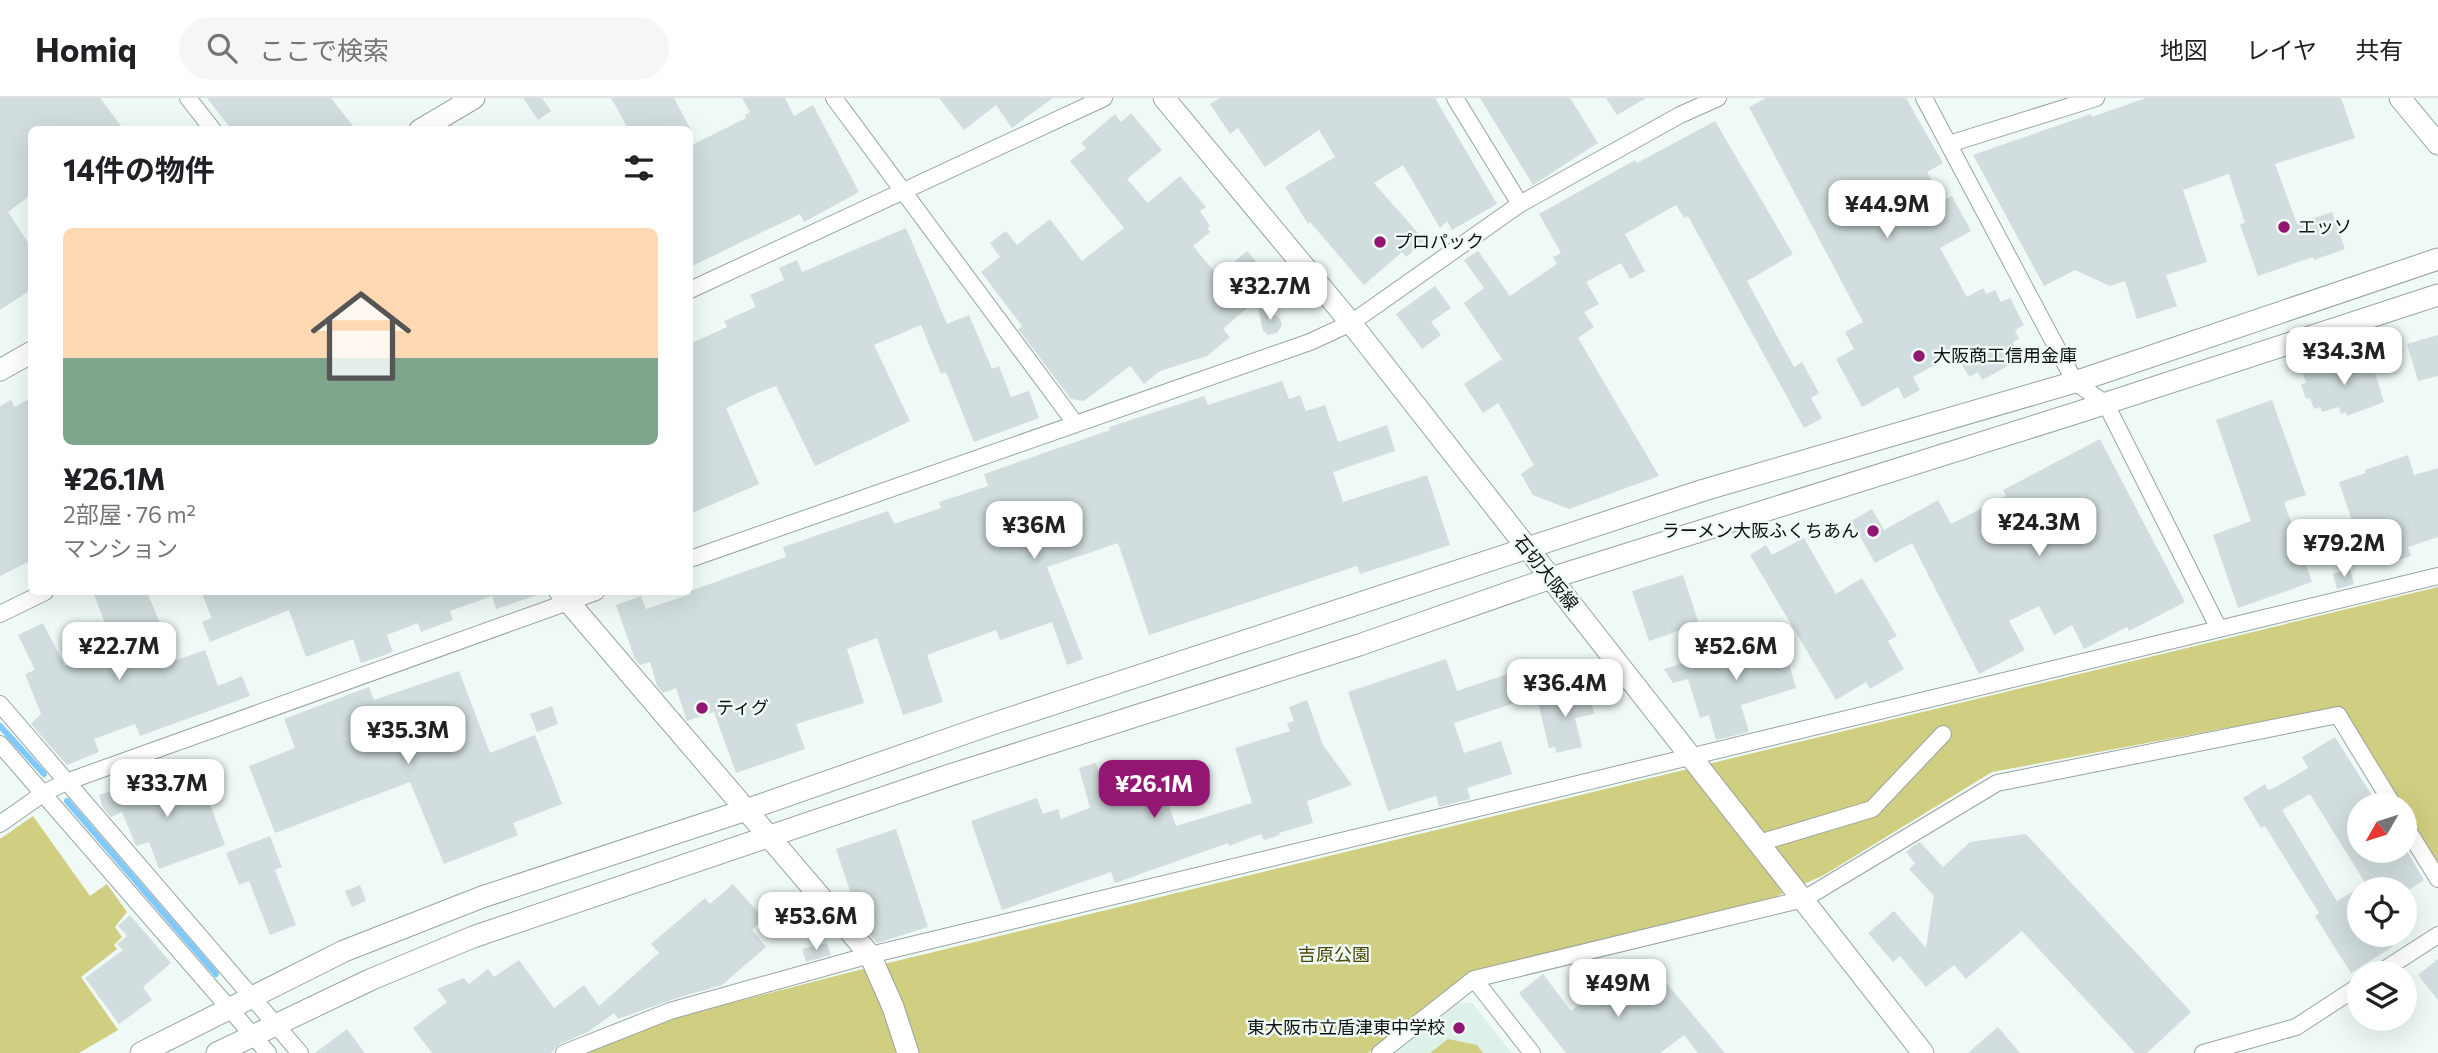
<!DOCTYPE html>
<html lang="ja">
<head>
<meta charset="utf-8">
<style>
  body { margin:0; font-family:Commissioner,"Noto Sans JP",sans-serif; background:#f6f6f6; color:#202124; height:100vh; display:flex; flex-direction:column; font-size:26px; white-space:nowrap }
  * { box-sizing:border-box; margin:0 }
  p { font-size:23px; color:#757577 }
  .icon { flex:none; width:38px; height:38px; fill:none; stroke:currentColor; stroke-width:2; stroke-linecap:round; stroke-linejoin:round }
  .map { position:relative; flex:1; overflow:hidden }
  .details { position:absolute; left:28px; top:28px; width:665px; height:469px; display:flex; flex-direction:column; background:#fff; border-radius:10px; box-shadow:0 7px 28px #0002 }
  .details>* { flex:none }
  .needle { width:46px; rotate:231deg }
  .buttons { position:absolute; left:2347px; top:695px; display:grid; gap:14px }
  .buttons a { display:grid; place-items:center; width:70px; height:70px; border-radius:50%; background:#fff; box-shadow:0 7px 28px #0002; font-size:35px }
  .price { position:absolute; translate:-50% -60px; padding:0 16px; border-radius:14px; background:#fff; color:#222; font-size:23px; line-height:46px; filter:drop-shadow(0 2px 4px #0008) }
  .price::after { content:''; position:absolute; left:50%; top:42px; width:21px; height:16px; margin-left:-10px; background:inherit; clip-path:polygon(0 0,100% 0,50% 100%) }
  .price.on { background:#921672; color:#fff }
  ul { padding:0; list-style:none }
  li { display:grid; align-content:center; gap:14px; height:371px; padding:0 35px }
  li span { display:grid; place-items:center; height:217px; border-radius:10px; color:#555 }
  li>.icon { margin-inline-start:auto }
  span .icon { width:126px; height:126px; fill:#fffc; stroke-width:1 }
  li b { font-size:30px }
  h2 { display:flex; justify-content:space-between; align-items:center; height:84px; padding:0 35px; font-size:30px }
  header { display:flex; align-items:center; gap:42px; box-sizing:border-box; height:98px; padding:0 35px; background:#fff; border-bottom:2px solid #e0e0e0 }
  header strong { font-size:33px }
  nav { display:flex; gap:38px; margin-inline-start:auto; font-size:24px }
  .search { width:490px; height:63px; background:#f6f6f6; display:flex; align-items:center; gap:18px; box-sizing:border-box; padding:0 24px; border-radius:38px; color:#757577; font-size:26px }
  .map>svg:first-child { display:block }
</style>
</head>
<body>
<header>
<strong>Homiq</strong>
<div class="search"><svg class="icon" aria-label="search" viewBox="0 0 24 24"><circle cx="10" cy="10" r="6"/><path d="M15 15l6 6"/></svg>ここで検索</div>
<nav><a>地図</a><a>レイヤ</a><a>共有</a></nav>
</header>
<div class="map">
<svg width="2438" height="955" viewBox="0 0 2438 955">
  <rect width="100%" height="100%" fill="#effaf6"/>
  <!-- built -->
  <path fill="#ddf0ea" d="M1458 905H1472L1512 955H1395Z"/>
  <!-- green -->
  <path fill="#d0ce81" d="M2438 489V766L2405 713 2404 707H2401L2339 609 1992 674 1824 777 1764 804 1473 873 1368 955H583L666 922 855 873Z
    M33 718 90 798 107 786 127 814 115 829 122 839 114 847 117 851 81 879 118 932 79 955H0V741Z
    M1448 941 1477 947 1483 955H1430Z"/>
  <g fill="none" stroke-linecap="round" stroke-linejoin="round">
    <!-- stream -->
    <path stroke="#7fc9fd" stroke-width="6" d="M0 628 44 676
      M67 703 216 876"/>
  </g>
  <!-- building -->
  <path fill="#d1ddde" d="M0 0H100L124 32H32V96L8 114 32 151V191L0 212Z
    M207 0H331L356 32H232Z
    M523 0H542L551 13 538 22Z
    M611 0H674L691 32H629Z
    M742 0H785L794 18 813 7 859 94 804 124 800 116 690 169V48L746 20 745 17 750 14Z
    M939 0H1053L1012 30 996 7 964 32Z
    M1220 0H1435L1497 106 1452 132 1447 123 1440 130 1403 67 1374 85 1425 143 1406 159 1402 154 1364 187 1310 124 1308 126 1285 89 1335 59 1319 32 1265 69 1238 30 1230 36 1210 6Z
    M1480 0H1570L1598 45 1533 87Z
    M1606 0H1646L1617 17Z
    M1766 0H1906L1943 65 1927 74 1943 103 1952 98 1971 133 1940 150 1967 199 1983 190 1986 196 1995 192 2001 204 2010 200 2024 227 2015 232 2019 241 2013 244 2021 261 1982 282 1978 274 1969 279 1956 255 1913 279 1920 292 1904 301 1898 289 1862 309 1836 261 1854 251 1845 234 1863 224 1749 9Z
    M2146 0H2341L2355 40 2275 66 2297 126 2332 114 2345 151 2314 162 2313 159 2258 178 2240 126 2245 125 2229 76 2183 92 2207 164 2166 177 2177 208 2137 221 2125 183 2110 188 2075 172 2044 188 1973 57 2091 16 2092 19Z
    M1131 15 1162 52 1127 81 1148 105 1180 78 1206 109 1200 113 1210 128 1207 130 1210 134 1193 148 1218 178 1247 153 1275 186 1223 231 1230 239 1207 258 1160 273 1144 286 1130 268 1084 303 1071 301 1018 231 1022 228 981 174 1000 159 990 145 1006 133 1017 147 1050 121 1082 163 1124 130 1070 63 1086 50 1081 45 1115 16 1121 24Z
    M1715 23 1793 156 1747 183 1794 269 1802 264 1819 295 1811 300 1822 320 1804 330 1688 118 1684 120 1676 107 1625 136 1645 173 1630 181 1621 165 1586 184 1599 206 1584 214 1594 229 1578 240 1659 378 1569 411 1533 397 1521 376 1534 367 1498 305 1483 315 1464 286 1502 261 1464 205 1484 190 1464 162 1478 153 1510 198 1557 166 1553 159 1561 155 1539 116 1635 62 1637 65Z
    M906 130 947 226 969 217 992 271 999 268 1011 299 1029 293 1039 320 974 344 946 274 941 276 921 227 874 247 910 323 815 368 776 288 758 295 726 310 759 386 690 416V246L727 229 724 223 756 209 750 197 784 182 779 170 797 162 802 174Z
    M1435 188 1451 210 1431 224 1441 237 1422 251 1396 216Z
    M1258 209 1280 220 1282 227 1277 235 1268 237 1263 233Z
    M2438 237V278L2418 283 2407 246Z
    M2369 256 2384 304 2347 318 2346 314 2341 316 2339 309 2322 314 2320 309 2314 311 2310 300 2306 301 2301 286 2306 285 2303 276Z
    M1282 283 1289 301 1300 297 1306 313 1325 307 1338 344 1387 327 1395 353 1333 374 1343 404 1427 377 1450 447 1360 476 1357 468 1149 537 1118 445 1047 469 1083 561 1067 567 1052 524 1000 542 996 532 927 557 943 604 903 617 877 540 847 551 864 605 796 626 805 651 736 675 714 614 687 623 676 590 663 595 657 588 650 564 640 567 635 561 616 507 641 498 646 511 691 496 690 493 786 459 783 449 888 413 894 426 941 410 939 404 988 388 984 376 1110 332 1109 329 1204 298 1208 307Z
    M32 299V462L0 478V308L11 302 15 309Z
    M2272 302 2306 397 2284 404 2312 484 2238 510 2213 437 2251 423 2216 322Z
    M2100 341 2185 504 2129 533 2127 529 2084 551 2072 527 2054 537 2039 508 2009 523 2025 552 1979 576 1912 445 1875 465 1851 423 1872 411 1884 432 1938 402 1951 426 2006 398 2003 392Z
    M2408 357 2414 377 2438 370V439L2408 449 2411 458 2395 463 2394 459 2367 468 2339 384 2366 375 2365 372Z
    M1804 440 1836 496 1862 480 1897 538 1888 543 1904 571 1870 591 1866 584 1836 602 1750 457 1766 447 1772 457Z
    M2350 471 2354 486 2337 491 2333 476Z
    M1683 477 1699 526 1649 543 1632 493Z
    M93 494H147L162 530 154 534 166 566 205 552 218 588 242 578 250 598 140 638 135 626 94 641 99 654 67 667 31 626 41 616 25 576 35 572 18 537 43 525 65 568 114 548Z
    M201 494H539L540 496 496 511 492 498 450 513 453 522 421 534 418 525 387 537 393 554 361 565 353 541 306 559 289 512 210 544 202 524 212 520Z
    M1780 536 1796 590 1741 607 1749 634 1716 642 1709 617 1700 620 1688 581 1673 585 1664 571Z
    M1446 561 1457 593 1526 570 1536 598 1454 625 1464 655 1501 643 1512 676 1467 690 1470 701 1439 709 1436 698 1388 713 1348 594Z
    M459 573 490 655 535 637 562 706 513 725 518 737 444 766 410 684 275 735 249 668 295 650 284 621 369 589 374 602Z
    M1588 591 1594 616 1575 620 1582 649 1556 655 1555 649 1549 650 1538 604Z
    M1307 602 1323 647 1352 687 1307 703 1313 725 1279 735 1280 737 1264 742 1261 736 1229 748 1228 745 1115 785 1111 774 1002 812 971 723 1037 700 1043 716 1058 711 1061 721 1090 710 1079 670 1096 665 1105 695 1158 677 1176 728 1252 705 1235 650 1290 633 1287 625 1294 623 1289 609Z
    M552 608 558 626 537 634 530 616Z
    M2335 639 2378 707H2359V752H2406L2424 782 2410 791H2369L2310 696 2282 712 2337 803 2359 790V836H2384L2392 849 2351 875 2315 818 2319 815 2265 728 2261 730 2243 700 2265 686 2268 692 2276 689 2308 670 2302 659Z
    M152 678 158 694 200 679 225 747 159 771 149 744 136 748 122 714 111 719 103 710 99 697Z
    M896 731 928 829 877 845 861 826 836 751Z
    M2026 736 2191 914 2147 955H2135L2022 833 1966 881 1954 867 1926 889 1900 858 1893 864 1868 835 1894 813 1926 850 1934 798 1909 771 1915 765 1906 754 1913 748 1920 744 1943 769 1970 744Z
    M270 738 282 769 275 772 296 827 270 837 249 783 239 787 226 755Z
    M733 786 764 821 752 832 766 849 722 887 677 900 618 921 614 915 588 934 560 946 551 955H432L413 930 447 904 437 891 464 880 469 886 488 871 494 879 519 862 554 910 584 887 599 908 659 855 651 846 705 800 710 806Z
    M360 787 366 803 352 809 345 793Z
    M130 817 171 865 143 889 152 902 119 926 85 880 123 852 117 846 127 838 118 828Z
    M827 845 831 857 806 864 802 851Z
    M2438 861V902L2418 877Z
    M1625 871 1648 901 1667 886 1725 955H1698L1684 937 1660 955H1566L1519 895 1543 876 1571 913Z
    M1998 929 2020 955H1968L1985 940Z
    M347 931 365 955H315Z"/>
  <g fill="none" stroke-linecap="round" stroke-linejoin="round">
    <defs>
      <path id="street" d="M188 0 213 32
        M834 0 1075 325
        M1455 0 1520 106
        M1924 0 2075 284 2106 306 2219 531 2438 478
        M1949 46 2096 0
        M690 192 1104 0
        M690 461 1310 244 1351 225 1520 106 1680 17 1718 0
        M0 516 45 494
        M0 606 300 955
        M0 646 268 955
        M0 726 44 695 66 684 596 494
        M2404 726 2438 781
        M1759 745 1872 711 1943 636
        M2379 875 2438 837
        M1474 881 1804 801 1997 685 2338 617 2393 707
        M564 955 670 913 870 857 2219 531
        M1380 955 1474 881 1532 955
        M2203 955 2296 929 2359 888"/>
      <path id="secondary" d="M1164 0 1351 225 1923 955
        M2400 0 2438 46
        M420 32 474 0
        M0 272 32 254
        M560 494 870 857 893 909 908 955
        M141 955 344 853 482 799 746 712 986 628 1704 392 2075 284 2438 161
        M217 955 372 881 473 839 947 678 1359 547 1551 480 2076 315 2438 197"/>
    </defs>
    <!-- street casing -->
    <use href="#street" stroke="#99a3a0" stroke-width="18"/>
    <!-- secondary casing -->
    <use href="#secondary" stroke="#99a3a0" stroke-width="23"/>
    <!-- street -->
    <use href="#street" stroke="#fff" stroke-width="16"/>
    <!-- secondary -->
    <use href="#secondary" stroke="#fff" stroke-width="21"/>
  </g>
  <!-- markers -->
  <g fill="#921672" stroke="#effaf6" stroke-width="2.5">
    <circle cx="2284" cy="129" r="7"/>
    <circle cx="1380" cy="144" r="7"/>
    <circle cx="1919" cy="258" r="7"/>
    <circle cx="1873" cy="433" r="7"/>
    <circle cx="702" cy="610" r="7"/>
    <circle cx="1459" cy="930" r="7"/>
  </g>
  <g text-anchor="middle" stroke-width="5" stroke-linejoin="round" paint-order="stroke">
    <!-- poi labels -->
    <g font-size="18" fill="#0e1110" stroke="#effaf6" text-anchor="start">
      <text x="2298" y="135">エッソ</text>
      <text x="1394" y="150">プロパック</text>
      <text x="1933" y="264">大阪商工信用金庫</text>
      <text x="1859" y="439" text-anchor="end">ラーメン大阪ふくちあん</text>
      <text x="716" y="616">ティグ</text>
      <text x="1445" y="936" text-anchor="end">東大阪市立盾津東中学校</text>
    </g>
    <!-- street labels -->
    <g font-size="18" fill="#0e1110" stroke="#effaf6">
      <text transform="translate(1546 475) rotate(51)" y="6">石切大阪線</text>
    </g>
    <!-- park labels -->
    <g font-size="18" fill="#4a4704" stroke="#effaf6">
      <text x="1334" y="863">吉原公園</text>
    </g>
  </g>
</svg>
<div class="buttons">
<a><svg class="needle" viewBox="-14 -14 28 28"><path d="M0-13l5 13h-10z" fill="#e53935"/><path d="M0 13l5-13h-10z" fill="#757577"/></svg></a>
<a><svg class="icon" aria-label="locate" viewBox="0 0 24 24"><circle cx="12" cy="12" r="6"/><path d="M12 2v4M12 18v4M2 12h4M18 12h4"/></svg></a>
<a><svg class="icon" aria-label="layers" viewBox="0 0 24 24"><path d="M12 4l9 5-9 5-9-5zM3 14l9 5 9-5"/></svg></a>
</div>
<b class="price" style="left:1887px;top:142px">¥44.9M</b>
<b class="price" style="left:1270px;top:224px">¥32.7M</b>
<b class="price" style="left:2344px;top:289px">¥34.3M</b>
<b class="price" style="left:2039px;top:460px">¥24.3M</b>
<b class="price" style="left:1034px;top:463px">¥36M</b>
<b class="price" style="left:2344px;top:481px">¥79.2M</b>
<b class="price" style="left:119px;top:584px">¥22.7M</b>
<b class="price" style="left:1736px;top:584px">¥52.6M</b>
<b class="price" style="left:1565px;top:621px">¥36.4M</b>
<b class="price" style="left:408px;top:668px">¥35.3M</b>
<b class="price" style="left:167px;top:721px">¥33.7M</b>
<b class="price on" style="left:1154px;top:722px">¥26.1M</b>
<b class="price" style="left:816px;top:854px">¥53.6M</b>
<b class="price" style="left:1618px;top:921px">¥49M</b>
<section class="details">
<h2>14件の物件<svg class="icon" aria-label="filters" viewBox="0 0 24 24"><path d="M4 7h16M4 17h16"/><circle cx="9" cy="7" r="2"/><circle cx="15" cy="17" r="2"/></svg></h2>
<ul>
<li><span style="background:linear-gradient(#ffd9b3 60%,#7fa58c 0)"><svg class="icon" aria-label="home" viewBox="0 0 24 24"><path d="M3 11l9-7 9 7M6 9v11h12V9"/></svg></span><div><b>¥26.1M</b><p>2部屋 · 76 m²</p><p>マンション</p></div></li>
</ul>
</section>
</div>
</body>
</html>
